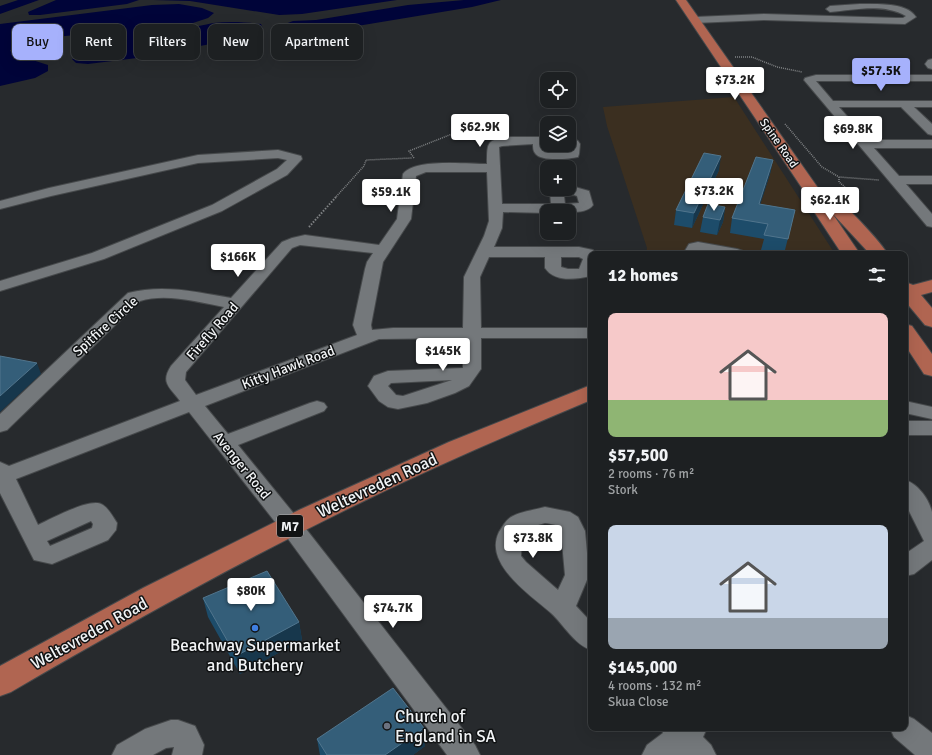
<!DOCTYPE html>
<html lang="en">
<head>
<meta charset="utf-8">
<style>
  body { margin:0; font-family:Signika,sans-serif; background:#2a2d2f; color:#f1f3f6; height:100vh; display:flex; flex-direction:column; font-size:15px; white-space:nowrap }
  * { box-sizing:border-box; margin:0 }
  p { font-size:13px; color:#a0a3a5 }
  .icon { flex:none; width:22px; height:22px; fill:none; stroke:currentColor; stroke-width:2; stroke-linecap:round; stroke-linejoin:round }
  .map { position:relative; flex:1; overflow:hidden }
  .panel { position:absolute; left:588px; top:251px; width:320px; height:480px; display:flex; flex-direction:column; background:#1d2022; border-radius:8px; box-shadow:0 4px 16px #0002,0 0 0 1px #3b3e40 }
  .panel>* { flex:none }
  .hud { position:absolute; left:12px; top:24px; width:380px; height:36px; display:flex; gap:8px }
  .tools { position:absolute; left:540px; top:72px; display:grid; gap:8px }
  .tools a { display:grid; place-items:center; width:36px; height:36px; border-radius:8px; background:#1d2022; box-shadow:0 4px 16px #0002,0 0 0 1px #3b3e40; font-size:20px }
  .price { position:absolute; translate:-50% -34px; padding:0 9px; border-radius:4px; background:#fff; color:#222; font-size:13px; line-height:26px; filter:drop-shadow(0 1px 2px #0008) }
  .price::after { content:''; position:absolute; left:50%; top:24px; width:12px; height:9px; margin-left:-6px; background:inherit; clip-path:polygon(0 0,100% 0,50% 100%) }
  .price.active { background:#a6b1fc; color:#111 }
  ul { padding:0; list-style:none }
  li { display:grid; align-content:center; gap:8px; height:212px; padding:0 20px }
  li span { display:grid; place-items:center; height:124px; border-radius:8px; color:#555 }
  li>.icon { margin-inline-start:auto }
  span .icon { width:72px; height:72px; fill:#fffc; stroke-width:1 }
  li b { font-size:17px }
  h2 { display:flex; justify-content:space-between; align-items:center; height:48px; padding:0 20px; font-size:17px }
  .chip { padding:0 14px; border-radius:8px; background:#1d2022; box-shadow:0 4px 16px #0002,0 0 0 1px #3b3e40; font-size:14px; line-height:36px }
  .chip.active { background:#a6b1fc; color:#111 }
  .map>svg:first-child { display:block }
</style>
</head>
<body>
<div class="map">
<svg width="932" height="755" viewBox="0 0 932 755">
  <rect width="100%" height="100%" fill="#272a2d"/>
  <!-- education -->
  <path fill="#3b2f20" d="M734 97 835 254H646L647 248 607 126 603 107Z"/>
  <!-- water -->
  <path fill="#000439" d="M18 0H39L0 14V6Z
    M56 0H139L127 4 40 15H29L28 12Z
    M153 0H397L302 14 279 15 190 1Z
    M464 0H501L472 7 333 30 287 27 285 24 293 21 316 20 408 5Z
    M179 4 202 8 214 13 208 18 187 25V27C196 27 204 25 213 23 229 21 246 22 261 24L263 29 221 42 137 58 88 64 76 63 72 59 83 51 85 44 93 39 92 36 85 34 26 40 14 45 10 51 23 57 48 65V71L35 78 0 86V24L152 5Z"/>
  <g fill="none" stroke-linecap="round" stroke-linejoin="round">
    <defs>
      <path id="minor" d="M860 4C875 4 907 2 916 17L905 24 764 20 695 23 690 20 695 17 764 14 897 18H903L906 16C884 3 854 10 830 12L826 9 830 6Z
        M932 59V69L928 68 925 64 928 60Z
        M816 75H932V81H816L833 101H932V107H914L932 124V135L928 134 901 107H839L868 140H932V148H874L899 176H932V184H906L932 214V227L927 226 804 80 805 78Z
        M510 137H547L546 150 549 151 567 150 569 137 578 141 580 144 579 154 578 157C569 159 540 162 535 153 533 151 533 147 533 144L502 146 499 147 502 204H551L550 193 552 190 569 189V187H575L589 191 593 205C586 216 559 211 547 211V213L503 212 502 228 494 247H579L593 250 596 254H591V276C576 279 555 283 545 268V257H489L480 277 481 328H591V338H481V369L469 386 455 393 427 403 398 409 388 407 379 401 368 386 374 376 388 371 463 368V338L379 339 205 406 228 434 310 403 317 401 324 403 327 407 324 411 238 445 299 520 475 745 480 755H447L283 532 189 412 16 479 38 525C51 519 92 496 103 505 109 509 113 517 117 523L116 530 108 540 52 564 34 560 0 493V462L9 466 180 401C170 387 160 383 171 366L224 307C198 302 166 293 140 301L7 430 0 432V414L128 293C163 284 197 292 231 298L282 242 292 238 305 235 379 245 397 219 403 174C414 158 469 164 487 164 487 141 487 140 510 137ZM426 172H487L489 221 484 236 464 277 463 328H393L372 330 371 325 383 262 411 219 416 176ZM574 195 577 196 579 203 565 204 564 196ZM300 245 373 253 367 262 365 269 353 325 357 335 196 395 185 380 186 372 292 248ZM561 257H579L583 259 579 269H568L561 267ZM452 380 403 396 396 395 388 386 391 383ZM91 521 93 524 92 528 50 546 47 541Z
        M278 150 301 156 302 159 287 175 222 211 104 259 0 291V281L92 253 212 205 277 169 287 160 278 158 198 163 51 196 0 209V201L49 188 198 155Z
        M698 242 737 249 743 251 745 254H711L700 252 699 254H683L689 244Z
        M905 401 932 407V419L905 413Z
        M905 421H932V435H905Z
        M905 480C918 484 929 499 932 512 932 526 932 545 932 560L914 574 905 576V554L924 541 905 503Z
        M545 507 570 512 578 517 585 531 589 575 576 606 591 622V650C574 644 564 625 551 613 531 595 483 564 499 532 503 526 506 519 513 516 522 511 535 510 545 507ZM545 523C551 524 559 524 561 531L565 575 558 590 526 562 521 556 522 533 528 528Z
        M905 715 914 719 932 733V755H915L894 737 890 728H905Z
        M171 720H178L195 726 204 745 202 755H172L174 747 166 748 153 755H112L117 745 145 729Z
        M661 728H707L703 737 711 745 716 755H642L647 745 663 733Z"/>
      <path id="major" d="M676 0H686L818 188C836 192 877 238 888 254H870L832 213 860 254H842L811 207 802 188Z
        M932 280V292L921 295 932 308V327L925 325 905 301V282L913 285Z
        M905 324 912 326 932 354V376L924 374 905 345Z
        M591 385V400C517 431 443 463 370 498 248 557 129 623 11 692L0 696V666L143 588 299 510 449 442Z"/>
    </defs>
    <!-- minor casing -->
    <use href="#minor" stroke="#46494b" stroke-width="2"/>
    <!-- major casing -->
    <use href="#major" stroke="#46494b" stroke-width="2"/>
    <!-- path-far1 -->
    <path stroke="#808385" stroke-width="1.5" stroke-dasharray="1 1" stroke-linecap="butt" d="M735 57H752L777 67 802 72
      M785 124 822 167 839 177 879 180
      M414 158 409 151 452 134 488 133
      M839 177V182L845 187
      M335 198 364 166 366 160 412 158"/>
    <!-- path -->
    <path stroke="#808385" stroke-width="2" stroke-dasharray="1.5 1.5" stroke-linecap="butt" d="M309 227 336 197"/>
    <!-- minor -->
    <use href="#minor" fill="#74787b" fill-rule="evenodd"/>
    <!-- major -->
    <use href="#major" fill="#b06551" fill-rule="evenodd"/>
  </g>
  <!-- wall -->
  <path fill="#1d4c6a" d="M773 160 770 174 760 204 795 210 784 254 761 250 764 239 730 233 732 218Z
    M719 170 692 228 674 225 676 210Z
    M725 207 723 222 717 235 700 232 703 217Z
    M203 598 299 622 302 640 240 674 208 617Z
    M317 739 425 746 413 755H320Z"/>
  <!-- shaded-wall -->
  <path fill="#17374c" d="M721 156 719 170 692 228 694 213Z
    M773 160 770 174 756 218 759 204Z
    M725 207 723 222 717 235 720 220Z
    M37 363 41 374 0 412V396Z
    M299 622 302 640 240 674 236 656Z
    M424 728 425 746 413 755H385Z"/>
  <!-- building -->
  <path fill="#345e79" stroke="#51758d" d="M704 153 721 156 694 213 676 210Z
    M756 157 773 160 759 204 795 210 788 239 764 235 768 224 732 218Z
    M708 204 725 207 720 220 703 217Z
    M0 356 37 363 0 396Z
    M267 571 299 622 236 656 203 598Z
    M393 688 424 728 385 755H327L317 739Z"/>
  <!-- markers -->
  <circle fill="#3f7fe0" stroke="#111314" stroke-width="1.5" cx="255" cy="628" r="4"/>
  <circle fill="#6b7280" stroke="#111314" stroke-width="1.5" cx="387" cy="726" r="4"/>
  <g text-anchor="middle" stroke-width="3" stroke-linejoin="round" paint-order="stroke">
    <!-- far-street labels -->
    <g font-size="12" fill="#f1f3f5" stroke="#111314">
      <text transform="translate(779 143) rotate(55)" y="4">Spine Road</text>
    </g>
    <!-- shield labels -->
    <rect fill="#111314" stroke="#aeb0b2" stroke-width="1" x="277" y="515" width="26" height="22" rx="3"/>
    <g font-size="13" font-weight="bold" fill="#f1f3f5">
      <text x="290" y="531">M7</text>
    </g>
    <!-- street labels -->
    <g font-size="14" fill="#f1f3f5" stroke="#111314">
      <text transform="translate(105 326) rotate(-42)" y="5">Spitfire Circle</text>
      <text transform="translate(212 331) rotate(-49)" y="5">Firefly Road</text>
      <text transform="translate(288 367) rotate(-21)" y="5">Kitty Hawk Road</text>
      <text transform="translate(242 465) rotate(51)" y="5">Avenger Road</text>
    </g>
    <!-- near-street labels -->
    <g font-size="17" fill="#f1f3f5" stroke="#111314">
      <text transform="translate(377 485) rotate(-25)" y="6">Weltevreden Road</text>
      <text transform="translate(89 633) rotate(-29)" y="6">Weltevreden Road</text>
    </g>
    <!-- near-poi labels -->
    <g font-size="17" fill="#f1f3f5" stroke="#111314">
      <text x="255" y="651">Beachway Supermarket<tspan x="255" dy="20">and Butchery</tspan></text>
      <text x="395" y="722" text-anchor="start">Church of<tspan x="395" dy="20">England in SA</tspan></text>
    </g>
  </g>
</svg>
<div class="tools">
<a><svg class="icon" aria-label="locate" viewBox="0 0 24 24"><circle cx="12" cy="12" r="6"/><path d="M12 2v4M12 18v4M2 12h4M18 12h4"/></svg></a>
<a><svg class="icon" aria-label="layers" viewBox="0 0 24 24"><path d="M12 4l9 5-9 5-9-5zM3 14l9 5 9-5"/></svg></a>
<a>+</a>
<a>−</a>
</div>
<b class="price active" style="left:881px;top:92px">$57.5K</b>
<b class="price" style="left:735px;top:101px">$73.2K</b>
<b class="price" style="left:480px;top:148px">$62.9K</b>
<b class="price" style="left:853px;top:150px">$69.8K</b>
<b class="price" style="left:714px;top:212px">$73.2K</b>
<b class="price" style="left:391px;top:213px">$59.1K</b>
<b class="price" style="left:830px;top:221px">$62.1K</b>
<b class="price" style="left:238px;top:278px">$166K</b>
<b class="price" style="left:443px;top:372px">$145K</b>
<b class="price" style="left:533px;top:559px">$73.8K</b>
<b class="price" style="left:251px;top:612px">$80K</b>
<b class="price" style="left:393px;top:629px">$74.7K</b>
<div class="hud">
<a class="chip active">Buy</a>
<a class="chip">Rent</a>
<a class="chip">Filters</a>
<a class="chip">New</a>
<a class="chip">Apartment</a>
</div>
<section class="panel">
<h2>12 homes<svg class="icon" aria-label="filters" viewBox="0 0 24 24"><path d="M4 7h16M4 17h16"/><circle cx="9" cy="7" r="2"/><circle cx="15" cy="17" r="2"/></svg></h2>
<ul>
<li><span style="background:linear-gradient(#f6c9c9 70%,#8fb573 0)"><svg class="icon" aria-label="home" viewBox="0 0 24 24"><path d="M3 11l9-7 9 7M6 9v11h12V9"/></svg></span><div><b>$57,500</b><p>2 rooms · 76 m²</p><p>Stork</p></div></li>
<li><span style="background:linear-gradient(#c9d6e8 75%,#9aa5b1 0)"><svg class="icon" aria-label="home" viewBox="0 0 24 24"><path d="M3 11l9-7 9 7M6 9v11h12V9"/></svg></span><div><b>$145,000</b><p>4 rooms · 132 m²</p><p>Skua Close</p></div></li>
</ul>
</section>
</div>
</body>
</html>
